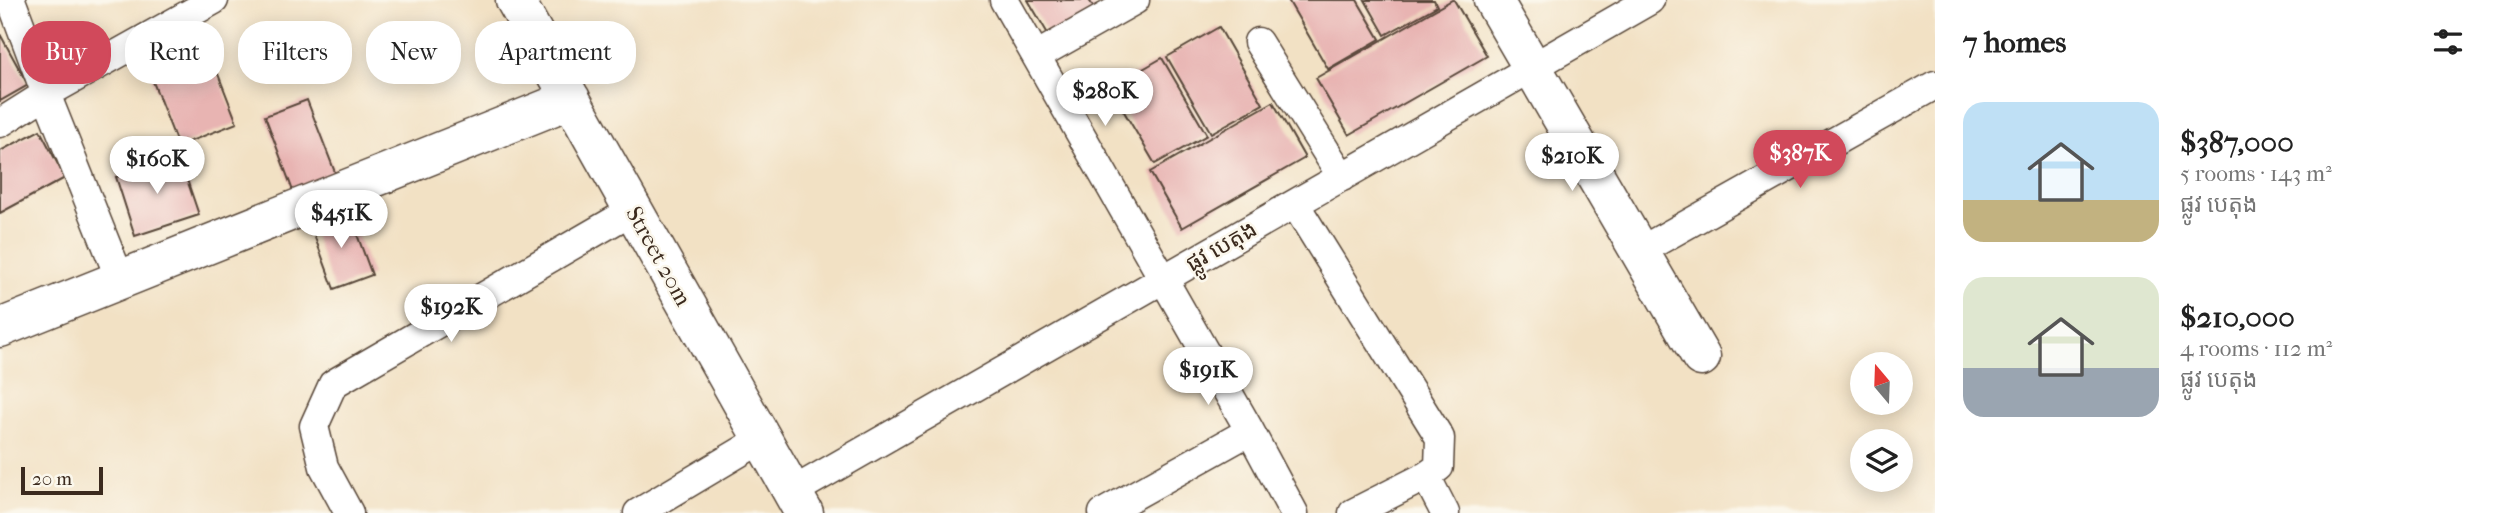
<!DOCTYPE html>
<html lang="en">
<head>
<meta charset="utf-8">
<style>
  body { margin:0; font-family:"IM FELL French Canon","Noto Sans Khmer",serif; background:#f2f2f2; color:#222; height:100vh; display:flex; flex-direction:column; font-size:26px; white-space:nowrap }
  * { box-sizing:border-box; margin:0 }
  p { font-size:23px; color:#767676 }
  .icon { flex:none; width:38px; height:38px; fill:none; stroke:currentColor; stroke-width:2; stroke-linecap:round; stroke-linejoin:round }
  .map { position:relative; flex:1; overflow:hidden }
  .panel { display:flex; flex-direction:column; background:#fff; width:560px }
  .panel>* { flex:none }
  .top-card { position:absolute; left:21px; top:21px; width:665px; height:63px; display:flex; gap:14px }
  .needle { width:46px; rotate:341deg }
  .buttons { position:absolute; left:1850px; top:352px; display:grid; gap:14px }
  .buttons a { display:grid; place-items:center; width:63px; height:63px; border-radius:50%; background:#fff; box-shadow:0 4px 18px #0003; font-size:35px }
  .scale { position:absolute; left:21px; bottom:18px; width:82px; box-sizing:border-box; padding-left:7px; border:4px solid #3b2a1e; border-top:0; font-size:19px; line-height:24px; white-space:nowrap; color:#3b2a1e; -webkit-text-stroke:5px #fbf7ec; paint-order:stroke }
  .price { position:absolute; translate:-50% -60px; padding:0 16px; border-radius:24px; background:#fff; color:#222; font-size:23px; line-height:46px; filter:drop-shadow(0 2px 4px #0008) }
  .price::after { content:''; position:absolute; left:50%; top:42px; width:21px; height:16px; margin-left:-10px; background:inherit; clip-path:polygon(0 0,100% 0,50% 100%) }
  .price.active { background:#d1495b; color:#fff }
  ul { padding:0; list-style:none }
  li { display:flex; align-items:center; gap:21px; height:175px; padding:0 28px }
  li span { display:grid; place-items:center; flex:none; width:196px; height:140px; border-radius:21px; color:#555 }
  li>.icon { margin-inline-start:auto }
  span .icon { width:84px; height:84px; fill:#fffc; stroke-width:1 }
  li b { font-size:30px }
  h2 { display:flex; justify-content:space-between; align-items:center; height:84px; padding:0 28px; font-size:30px }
  .pill { padding:0 24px; border-radius:28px; background:#fff; box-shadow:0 4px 18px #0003; font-size:24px; line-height:63px }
  .pill.active { background:#d1495b; color:#fff }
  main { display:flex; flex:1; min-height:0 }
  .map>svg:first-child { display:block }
</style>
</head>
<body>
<main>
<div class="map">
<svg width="1935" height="513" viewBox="0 0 1935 513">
  <rect width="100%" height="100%" fill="#fbf7ec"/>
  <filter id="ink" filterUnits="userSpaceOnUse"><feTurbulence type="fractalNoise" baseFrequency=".0143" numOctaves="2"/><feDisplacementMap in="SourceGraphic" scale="14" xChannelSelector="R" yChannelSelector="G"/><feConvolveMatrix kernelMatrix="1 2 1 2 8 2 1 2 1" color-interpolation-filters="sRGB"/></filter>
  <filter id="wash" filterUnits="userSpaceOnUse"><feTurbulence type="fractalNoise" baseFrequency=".00686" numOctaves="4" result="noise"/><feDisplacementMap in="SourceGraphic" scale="28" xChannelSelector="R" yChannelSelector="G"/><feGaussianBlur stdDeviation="1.57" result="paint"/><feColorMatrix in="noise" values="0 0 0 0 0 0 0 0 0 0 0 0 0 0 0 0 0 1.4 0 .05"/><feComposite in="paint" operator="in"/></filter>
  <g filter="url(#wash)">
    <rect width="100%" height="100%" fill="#f2e1c4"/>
    <g id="blocks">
      <!-- building -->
      <path fill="#e8b4b2" d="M1028 0H1089L1097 13 1051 39Z
        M1288 0H1357L1380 39 1328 69Z
        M1365 0H1434L1437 6 1385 35Z
        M1452 0H1454L1487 56 1349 135 1316 78Z
        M1219 27 1263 104 1211 133 1167 57Z
        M0 34 28 85 0 101Z
        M204 38 237 123 178 146 145 61Z
        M1162 58 1207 135 1155 164 1110 88Z
        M307 100 336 175 293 191 265 116Z
        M1273 102 1305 158 1182 228 1150 172Z
        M40 130 65 178 0 213V151Z
        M179 156 199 215 135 236 116 177Z
        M348 210 372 275 334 289 310 224Z"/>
    </g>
  </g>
  <g filter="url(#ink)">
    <use href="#blocks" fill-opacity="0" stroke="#564537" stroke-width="2"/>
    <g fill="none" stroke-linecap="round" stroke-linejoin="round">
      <defs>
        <path id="street" d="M1004 0 1250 431 1294 513
          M1258 42 1342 177
          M1036 56 1135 0
          M0 123 46 94 11 0
          M1295 204 1440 438 1439 467 1426 476 1353 513
          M1640 251 1935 85
          M120 279 46 94 214 0
          M1426 476 1445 513
          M792 492 1650 0
          M349 513 324 467 314 426 333 384 633 210
          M638 513 762 439
          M1103 513 1250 431"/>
        <path id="secondary" d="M515 0 804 513
          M1493 0 1701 357
          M0 328 571 99"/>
      </defs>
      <!-- street casing -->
      <use href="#street" stroke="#564537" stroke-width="31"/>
      <!-- secondary casing -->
      <use href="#secondary" stroke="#564537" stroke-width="41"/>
      <!-- street -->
      <use href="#street" stroke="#fff" stroke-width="28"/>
      <!-- secondary -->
      <use href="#secondary" stroke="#fff" stroke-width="38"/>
    </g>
  </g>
  <g text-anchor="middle" stroke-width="5" stroke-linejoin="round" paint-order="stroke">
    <!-- street labels -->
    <g font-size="23" fill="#3b2a1e" stroke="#fbf7ec">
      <text transform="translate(1221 246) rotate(-30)" y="8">ផ្លូវ បេតុង</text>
      <text transform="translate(659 256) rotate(61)" y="8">Street 20m</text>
    </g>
  </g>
</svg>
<div class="buttons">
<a><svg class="needle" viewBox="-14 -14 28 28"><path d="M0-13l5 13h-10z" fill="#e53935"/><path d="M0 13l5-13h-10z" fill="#767676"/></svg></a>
<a><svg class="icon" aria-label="layers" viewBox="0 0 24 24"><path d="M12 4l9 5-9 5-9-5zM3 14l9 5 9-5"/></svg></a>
</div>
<div class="scale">20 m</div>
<b class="price" style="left:1105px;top:128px">$280K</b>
<b class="price active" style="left:1800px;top:190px">$387K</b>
<b class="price" style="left:1572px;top:193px">$210K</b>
<b class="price" style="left:157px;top:196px">$160K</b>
<b class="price" style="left:341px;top:250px">$451K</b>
<b class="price" style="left:451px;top:344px">$192K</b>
<b class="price" style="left:1208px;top:407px">$191K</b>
<div class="top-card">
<a class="pill active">Buy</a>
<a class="pill">Rent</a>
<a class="pill">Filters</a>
<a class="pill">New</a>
<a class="pill">Apartment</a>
</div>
</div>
<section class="panel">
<h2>7 homes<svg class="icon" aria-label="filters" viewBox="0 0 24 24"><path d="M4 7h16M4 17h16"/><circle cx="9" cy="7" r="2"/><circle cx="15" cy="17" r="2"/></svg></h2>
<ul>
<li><span style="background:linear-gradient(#bfe0f5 70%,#c2b280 0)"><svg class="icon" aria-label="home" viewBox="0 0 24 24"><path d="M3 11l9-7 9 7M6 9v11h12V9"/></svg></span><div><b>$387,000</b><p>5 rooms · 143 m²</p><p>ផ្លូវ បេតុង</p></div></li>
<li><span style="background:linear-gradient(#dfe7d0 65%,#9aa5b1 0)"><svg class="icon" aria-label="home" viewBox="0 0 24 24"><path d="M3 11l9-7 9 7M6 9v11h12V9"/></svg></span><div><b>$210,000</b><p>4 rooms · 112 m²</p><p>ផ្លូវ បេតុង</p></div></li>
</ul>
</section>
</main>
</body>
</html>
